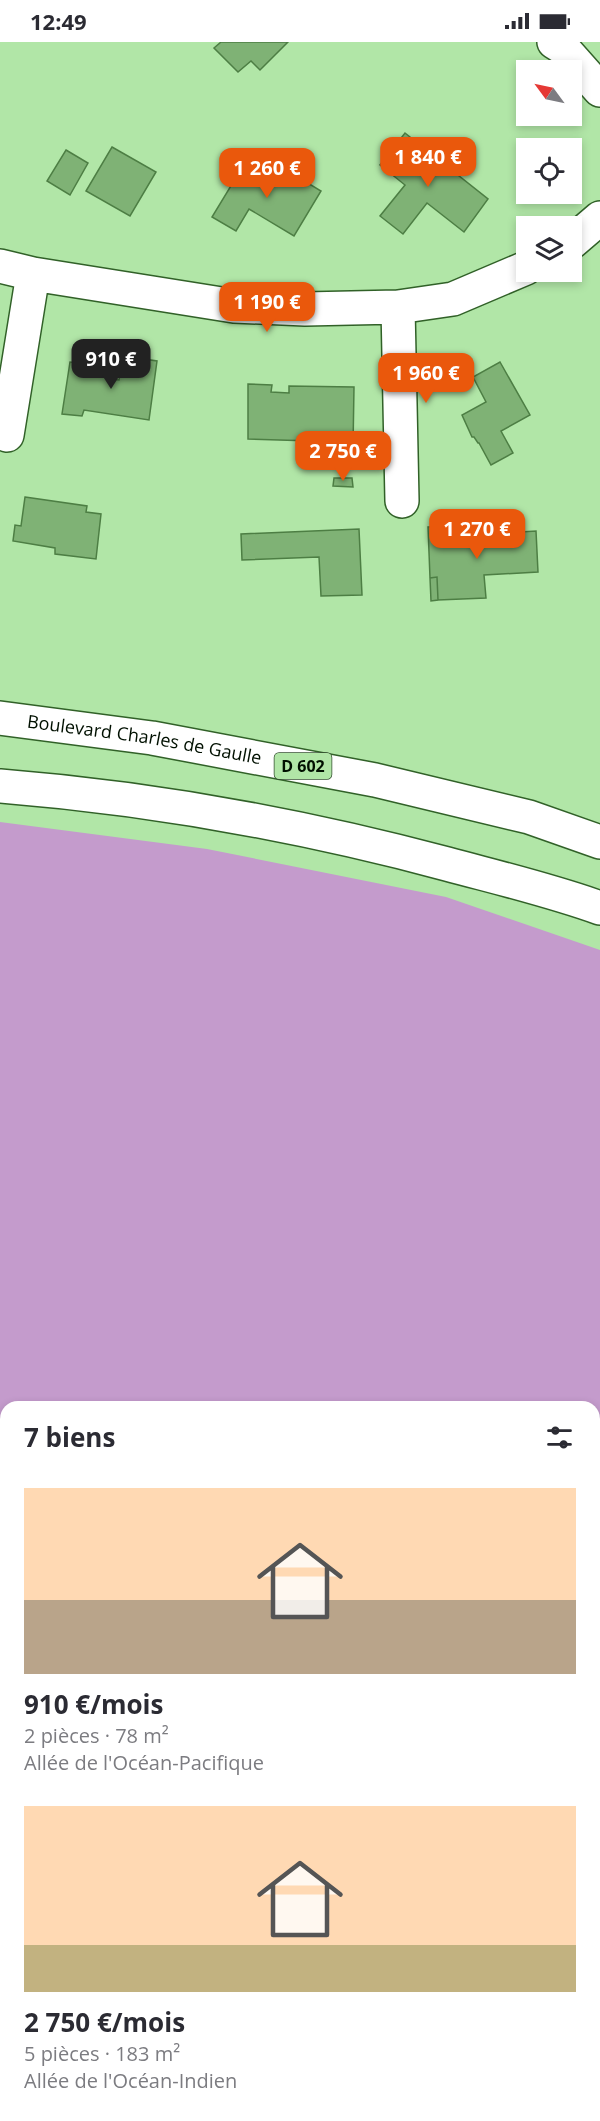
<!DOCTYPE html>
<html lang="fr">
<head>
<meta charset="utf-8">
<style>
  body { margin:0; font-family:"Open Sans",sans-serif; background:#f2f2f3; color:#2b2b33; height:100vh; display:flex; flex-direction:column; font-size:22px; white-space:nowrap }
  * { box-sizing:border-box; margin:0 }
  p { font-size:20px; color:#7c7c81 }
  .icon { flex:none; width:33px; height:33px; fill:none; stroke:currentColor; stroke-width:2; stroke-linecap:round; stroke-linejoin:round }
  .map { position:relative; flex:1; overflow:hidden }
  .panel { position:absolute; left:0px; top:1359px; width:600px; height:720px; display:flex; flex-direction:column; background:#fff; border-radius:18px 18px 0 0; box-shadow:0 3px 9px #0003 }
  .panel>* { flex:none }
  .needle { width:39px; rotate:303deg }
  .buttons { position:absolute; left:516px; top:18px; display:grid; gap:12px }
  .buttons a { display:grid; place-items:center; width:66px; height:66px; border-radius:0px; background:#fff; box-shadow:0 3px 9px #0003; font-size:30px }
  .price { position:absolute; translate:-50% -51px; padding:0 14px; border-radius:12px; background:#ea580c; color:#fff; font-size:20px; line-height:39px; filter:drop-shadow(0 2px 3px #0008) }
  .price::after { content:''; position:absolute; left:50%; top:36px; width:18px; height:14px; margin-left:-9px; background:inherit; clip-path:polygon(0 0,100% 0,50% 100%) }
  .price.on { background:#222; color:#fff }
  ul { padding:0; list-style:none }
  li { display:grid; align-content:center; gap:12px; height:318px; padding:0 24px }
  li span { display:grid; place-items:center; height:186px; border-radius:0px; color:#555 }
  li>.icon { margin-inline-start:auto }
  span .icon { width:108px; height:108px; fill:#fffc; stroke-width:1 }
  li b { font-size:26px }
  h2 { display:flex; justify-content:space-between; align-items:center; height:72px; padding:0 24px; font-size:26px }
  .status { display:flex; justify-content:space-between; align-items:center; height:42px; padding:0 30px; background:#fff; direction:ltr }
  .status svg { height:16px; fill:currentColor }
  .map>svg:first-child { display:block }
</style>
</head>
<body>
<div class="status"><b>12:49</b><svg viewBox="0 0 49 12"><path d="M0 12V9h3v3zM5 12V6h3v6zM10 12V3h3v9zM15 12V0h3v12zM26 1h20v11H26zM47 4h2v5h-2z"/></svg></div>
<div class="map">
<svg width="600" height="2079" viewBox="0 0 600 2079">
  <rect width="100%" height="100%" fill="#b1e6a7"/>
  <!-- green -->
  <path fill="#c49bcc" fill-rule="evenodd" d="M0 780 207 807 446 855 600 908V2079H0ZM6 1365H594V2073H6Z"/>
  <g fill="none" stroke-linecap="round" stroke-linejoin="round">
    <!-- stream -->
    <path stroke="#167373" stroke-width="10" d="M0 1445 6 1451
      M164 2079 165 2073"/>
  </g>
  <!-- building -->
  <path fill="#7fb275" stroke="#4d7e44" stroke-width="1.5" d="M221 0H288L260 28 251 19 238 30 214 6Z
    M405 91 488 157 464 190 427 161 403 192 380 174 405 143 380 123Z
    M112 105 156 130 130 174 86 149Z
    M66 108 88 121 70 153 47 139Z
    M246 119 282 140 288 129 321 149 294 194 249 167 236 189 212 175Z
    M123 314 157 319 149 378 84 368 82 374 62 372 70 320 90 322V327L111 330 110 337 119 338Z
    M500 320 530 373 501 389 513 411 491 423 479 401H478L474 395H472L462 373 486 360 473 335Z
    M248 342 272 343 271 350 289 351V344L354 345 353 405 312 403V399L248 397Z
    M334 436H352L353 445 333 444Z
    M25 455 87 464 86 470 101 472 96 517 55 512V506L13 499 15 483 21 484Z
    M459 484 460 494 536 489 538 530 484 533 486 556 438 558 437 535 430 536 428 485Z
    M359 487 362 553 321 554 319 515 242 518 241 492Z
    M437 535 438 558 431 559 430 536Z"/>
  <g fill="none" stroke-linecap="round" stroke-linejoin="round">
    <defs>
      <path id="street" d="M554 0 562 5 600 48
        M572 200 600 176
        M0 224 33 232 234 264 305 267 398 265 453 257 526 226
        M398 265 402 459
        M7 393 33 232"/>
      <g id="primary">
        <path id="s1" d="M0 676 152 696 375 738 529 775 600 800"/>
        <path d="M0 744C151 756 301 783 447 822 499 836 550 848 600 866"/>
      </g>
    </defs>
    <!-- street casing -->
    <use href="#street" stroke="#316128" stroke-width="36"/>
    <!-- primary casing -->
    <use href="#primary" stroke="#316128" stroke-width="36"/>
    <!-- path -->
    <path stroke="#62865c" stroke-width="4" stroke-dasharray="6 3" stroke-linecap="butt" d="M0 1403 6 1408
      M594 1551 600 1548
      M0 1657 6 1660
      M198 2079V2073"/>
    <!-- street -->
    <use href="#street" stroke="#fff" stroke-width="33"/>
    <!-- primary -->
    <use href="#primary" stroke="#fff" stroke-width="33"/>
  </g>
  <g text-anchor="middle" stroke-width="4.5" stroke-linejoin="round" paint-order="stroke">
    <!-- shield labels -->
    <rect fill="#b1e6a7" stroke="#365032" stroke-width="1.5" x="274.5" y="711" width="57" height="26" rx="4.5"/>
    <g font-size="16" font-weight="bold" fill="#011000">
      <text x="303" y="730">D 602</text>
    </g>
    <!-- street labels -->
    <g font-size="18" fill="#011000" stroke="#b1e6a7">
      <text dy="6" stroke="none"><textPath href="#s1" startOffset="146">Boulevard Charles de Gaulle</textPath></text>
    </g>
  </g>
</svg>
<div class="buttons">
<a><svg class="needle" viewBox="-14 -14 28 28"><path d="M0-13l5 13h-10z" fill="#e53935"/><path d="M0 13l5-13h-10z" fill="#7c7c81"/></svg></a>
<a><svg class="icon" aria-label="locate" viewBox="0 0 24 24"><circle cx="12" cy="12" r="6"/><path d="M12 2v4M12 18v4M2 12h4M18 12h4"/></svg></a>
<a><svg class="icon" aria-label="layers" viewBox="0 0 24 24"><path d="M12 4l9 5-9 5-9-5zM3 14l9 5 9-5"/></svg></a>
</div>
<b class="price" style="left:428px;top:146px">1 840 €</b>
<b class="price" style="left:267px;top:157px">1 260 €</b>
<b class="price" style="left:267px;top:291px">1 190 €</b>
<b class="price on" style="left:111px;top:348px">910 €</b>
<b class="price" style="left:426px;top:362px">1 960 €</b>
<b class="price" style="left:343px;top:440px">2 750 €</b>
<b class="price" style="left:477px;top:518px">1 270 €</b>
<section class="panel">
<h2>7 biens<svg class="icon" aria-label="filters" viewBox="0 0 24 24"><path d="M4 7h16M4 17h16"/><circle cx="9" cy="7" r="2"/><circle cx="15" cy="17" r="2"/></svg></h2>
<ul>
<li><span style="background:linear-gradient(#ffd9b3 60%,#b9a48a 0)"><svg class="icon" aria-label="home" viewBox="0 0 24 24"><path d="M3 11l9-7 9 7M6 9v11h12V9"/></svg></span><div><b>910 €/mois</b><p>2 pièces · 78 m²</p><p>Allée de l'Océan-Pacifique</p></div></li>
<li><span style="background:linear-gradient(#ffd9b3 75%,#c2b280 0)"><svg class="icon" aria-label="home" viewBox="0 0 24 24"><path d="M3 11l9-7 9 7M6 9v11h12V9"/></svg></span><div><b>2 750 €/mois</b><p>5 pièces · 183 m²</p><p>Allée de l'Océan-Indien</p></div></li>
</ul>
</section>
</div>
</body>
</html>
